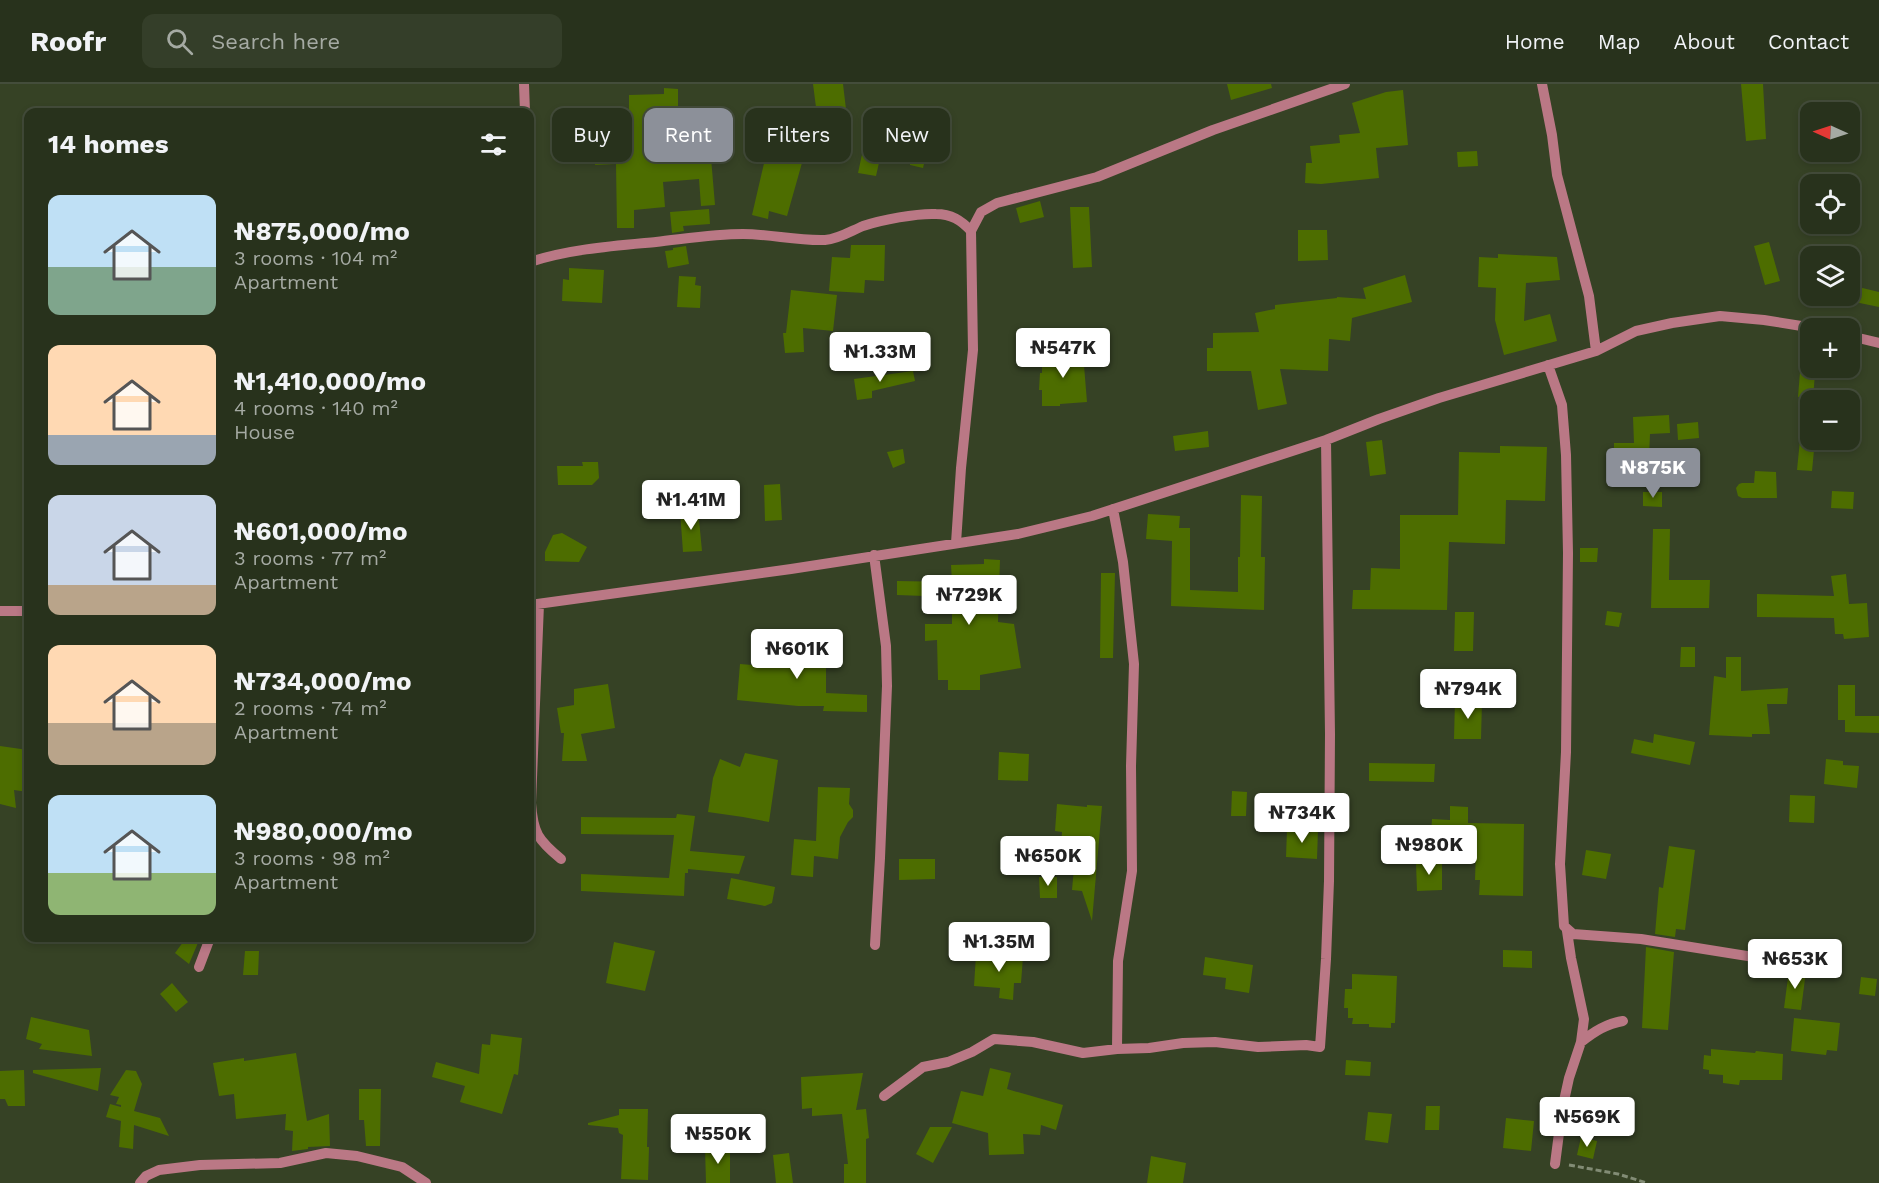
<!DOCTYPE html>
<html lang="en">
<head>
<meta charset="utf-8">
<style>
  body { margin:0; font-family:"Work Sans",sans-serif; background:#343e29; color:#f1f3f6; height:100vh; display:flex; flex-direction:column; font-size:22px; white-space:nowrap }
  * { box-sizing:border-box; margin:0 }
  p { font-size:20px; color:#a5aaa3 }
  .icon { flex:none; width:33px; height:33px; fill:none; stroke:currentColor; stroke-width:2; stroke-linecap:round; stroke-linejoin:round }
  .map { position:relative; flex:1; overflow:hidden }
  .details { position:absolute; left:24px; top:24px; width:510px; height:834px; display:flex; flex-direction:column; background:#28321c; border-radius:12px; box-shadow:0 3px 9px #0003,0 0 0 2px #444d3b }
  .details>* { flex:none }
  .guide { position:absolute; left:552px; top:24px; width:570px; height:54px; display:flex; gap:12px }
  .needle { width:39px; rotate:273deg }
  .controls { position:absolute; left:1800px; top:18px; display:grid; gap:12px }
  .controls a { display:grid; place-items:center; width:60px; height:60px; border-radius:12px; background:#28321c; box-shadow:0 3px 9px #0003,0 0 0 2px #444d3b; font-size:30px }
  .price { position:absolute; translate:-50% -51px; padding:0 14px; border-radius:6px; background:#fff; color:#222; font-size:20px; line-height:39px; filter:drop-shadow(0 2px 3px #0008) }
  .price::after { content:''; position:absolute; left:50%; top:36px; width:18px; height:14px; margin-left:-9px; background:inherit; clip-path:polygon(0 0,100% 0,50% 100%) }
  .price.selected { background:#8c9099; color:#fff }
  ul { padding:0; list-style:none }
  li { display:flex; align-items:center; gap:18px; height:150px; padding:0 24px }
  li span { display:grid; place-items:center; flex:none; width:168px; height:120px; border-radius:12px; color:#555 }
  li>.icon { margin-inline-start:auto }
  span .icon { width:72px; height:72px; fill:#fffc; stroke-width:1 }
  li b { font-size:26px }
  h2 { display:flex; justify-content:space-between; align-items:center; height:72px; padding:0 24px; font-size:26px }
  .chip { padding:0 21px; border-radius:12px; background:#28321c; box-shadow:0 3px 9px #0003,0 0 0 2px #444d3b; font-size:21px; line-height:54px }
  .chip.selected { background:#8c9099; color:#fff }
  header { display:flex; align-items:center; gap:36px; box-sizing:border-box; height:84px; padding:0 30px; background:#28321c; border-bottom:2px solid #444d3b }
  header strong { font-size:28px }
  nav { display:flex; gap:33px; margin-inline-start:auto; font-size:21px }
  .search { width:420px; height:54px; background:#343e29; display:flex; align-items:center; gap:15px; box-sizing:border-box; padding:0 21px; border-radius:12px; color:#a5aaa3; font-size:22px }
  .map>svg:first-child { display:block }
</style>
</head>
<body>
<header>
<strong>Roofr</strong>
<div class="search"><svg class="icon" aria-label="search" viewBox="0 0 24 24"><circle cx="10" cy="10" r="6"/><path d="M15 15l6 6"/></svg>Search here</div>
<nav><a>Home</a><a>Map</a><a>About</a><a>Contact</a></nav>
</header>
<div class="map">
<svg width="1879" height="1099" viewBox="0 0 1879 1099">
  <rect width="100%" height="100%" fill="#364225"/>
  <!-- building -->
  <path fill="#4d6d00" d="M813 0H843L848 42 811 47 787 132 769 127 768 135 752 131 765 75 751 71 755 52H745L744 35 817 31Z
    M1227 0H1271L1272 4 1231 16Z
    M1741 0H1763L1766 55 1746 57Z
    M664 4 678 5V39L708 38 715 121 701 122 699 95 663 98 665 123 634 126V144H617L616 80 595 81 598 47 606 48 607 29 629 30V11L664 10Z
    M1403 6 1408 61 1376 64 1379 94 1321 100 1305 99 1306 79H1312L1310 62 1340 59 1339 51 1360 49 1352 19 1386 8Z
    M892 46 915 51 913 60 928 63 923 84 910 81V76L881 70 876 92 858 89 867 47 891 52Z
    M1477 67 1478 82 1458 83 1457 68Z
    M1040 117 1044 133 1020 139 1016 124Z
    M1070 123H1089L1092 183 1073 184Z
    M709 125 710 140 683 142 684 147 672 149 670 128Z
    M1298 146H1327L1328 176 1298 177Z
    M1769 158 1780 197 1765 201 1754 162Z
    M851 161H885L884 197 865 196 864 209 829 207 832 173 850 174Z
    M686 162 689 180 668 184 665 167 673 166V164Z
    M1498 170 1557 173 1560 196 1526 199 1524 237 1550 230 1557 257 1504 271 1495 236 1496 204 1478 203 1479 173 1498 174Z
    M569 184 604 186 602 219 562 217 563 195 569 196Z
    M1405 191 1412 218 1352 234 1350 257 1329 255 1328 287 1280 285 1287 320 1258 326 1251 287H1207V264H1213V249L1259 248 1255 229 1275 225V221L1337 214V213L1366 215 1363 204Z
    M679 192 696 193 695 201 701 202 700 224 677 223Z
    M1850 201 1879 208V223L1850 217Z
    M791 206 837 211 833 247 803 244 804 268 785 269 783 249H786Z
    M1042 269H1083L1087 318 1060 320V322H1042V306H1039L1040 289H1042Z
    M913 287 915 297 872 307V314L857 316 854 295Z
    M1800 288 1815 290 1813 314 1798 313Z
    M1669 331 1670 349 1650 350 1649 374 1614 373V359H1634L1633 333Z
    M1698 338 1699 354 1678 356 1677 340Z
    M1208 347 1209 363 1175 367 1173 352Z
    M1382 356 1386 390 1370 392 1366 358Z
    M1800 356H1815L1812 387 1797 386Z
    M1500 362 1547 363 1545 417 1506 416 1505 460 1449 458 1447 526 1352 525 1353 506H1370L1371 484 1400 485V431H1458L1459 368 1500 369Z
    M903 365 905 379 893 384 887 368Z
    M582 378H598L599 394 592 401H558L557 382H583Z
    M1755 387 1776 388 1777 414H1742L1738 412 1736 404 1739 400 1742 399H1754Z
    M780 400 782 436 765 437 764 401Z
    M1832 407 1854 408 1853 425 1831 424Z
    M1643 408H1662V423L1643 422Z
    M1241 411 1262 412 1261 473H1265L1264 526 1171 522 1172 457 1146 455 1148 430 1180 432 1179 444H1190V506L1238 508V473H1240Z
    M698 425 702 467 683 468 680 427Z
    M1653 445H1670L1669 496H1710L1709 524H1651Z
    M562 449 587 463 579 478 545 477V468L553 451Z
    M1580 464H1598L1597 478H1580Z
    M984 475 1000 476 998 538 1014 540 1021 584 980 591V606H948V596H938L937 556 925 557V540H952V513L897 511V497L952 498 951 481 984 480Z
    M1101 489H1115L1113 574H1100Z
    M1846 490 1849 520 1867 519 1869 553 1844 555 1843 550H1835L1834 534 1757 533V510L1834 512 1831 492Z
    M1607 527 1622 529 1619 543 1605 541Z
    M1455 528H1474L1473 567H1454Z
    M830 552V568H826V609L867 611V628L823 627 824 622H798L737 616 740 580 774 583V568L801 566V553Z
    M1681 563H1695V583H1680Z
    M1726 573H1741V607L1788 604 1787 620H1767L1770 650H1752V653L1709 651 1714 592 1726 594Z
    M608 600 615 644 581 650 587 677H562L564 649H561L557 624 574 621V605Z
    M1838 601H1855V632H1879V649L1845 648V636H1838Z
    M1455 616 1482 617 1481 655H1454Z
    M1654 650 1695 658 1690 681 1631 669 1634 655 1653 659Z
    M0 662 28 666V708L14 706 16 724 0 720Z
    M999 668 1029 670 1028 697 998 696Z
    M745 669 778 676 769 738 743 733 708 728 713 694 720 675 740 683Z
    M1826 675 1843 677V681L1859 682 1857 704 1824 700Z
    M1369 679 1435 680 1434 698 1369 697Z
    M818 703 850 704 849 720 853 726V733L848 738 840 753 838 775 814 772 813 793 791 791 794 755 816 757Z
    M1232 707 1247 708 1246 732H1231Z
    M1790 711 1815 712 1814 739 1789 738Z
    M1057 720 1087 723V721L1102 722 1092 837 1082 807 1072 806 1076 761 1061 760 1062 748 1055 747Z
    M1450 722 1468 723V739L1524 740 1523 812 1479 811 1480 796H1475L1476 765 1430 763 1432 735 1450 736Z
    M677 730 695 732 690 767 745 772 739 790 688 785V789H685L684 812 581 807V790L669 794 674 751 581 750V733L676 734Z
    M1287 745 1318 746 1317 775 1286 773Z
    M1669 762 1695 766 1685 846 1676 845 1675 853 1655 850 1659 803 1663 804Z
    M1586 766 1611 770 1606 795 1582 791Z
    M899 775H935V795L899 796Z
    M1442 778V806L1417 807 1416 779Z
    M1039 793H1057V814H1040Z
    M731 794 775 803 772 819 765 822 727 815Z
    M186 854H200L189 880 175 869Z
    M614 858 655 867 645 907 606 899Z
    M1646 863 1674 868 1668 946 1642 944Z
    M1503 866 1532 867V884L1503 883Z
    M245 867H259L258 891H243Z
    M976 871 1023 873 1021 899H1014L1013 916 999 914 1000 904 974 902Z
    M1205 873 1253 881 1249 909 1225 905 1226 894 1203 891Z
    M1789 886 1806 887 1801 926 1784 924Z
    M1352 890 1397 892 1395 939H1391V944L1369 943V940H1352L1353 934H1348V924H1344L1345 905H1352Z
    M1861 893 1877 895 1875 912 1859 910Z
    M172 899 188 918 176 928 160 910Z
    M31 933 89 946 92 972 39 965 42 960 26 955Z
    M1794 934 1840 939 1837 967 1827 966 1826 971 1791 967Z
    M491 950 522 954 518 991 514 990 502 1030 460 1018 465 1002 432 993 436 978 479 990 482 960 490 961Z
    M1711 965 1755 969 1756 967 1783 970 1782 996H1740L1739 1001 1723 999V991L1709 990V986L1703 985 1704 971 1711 972Z
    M296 969 307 1037 329 1030 330 1062 308 1063V1065L292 1067 293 1047 285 1046 286 1030 236 1035 234 1010 219 1012 213 979 244 974V977Z
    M1346 976 1371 978 1370 992 1345 991Z
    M101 984 98 1007 33 989V986Z
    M990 984 1011 989 1007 1005 1063 1021 1056 1046 1041 1041 1040 1051 1023 1050 1024 1070 989 1071 988 1049 952 1039 961 1007 983 1012Z
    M24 986 25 1022H8L5 1015H0V987Z
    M126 986 136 987 142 1000 134 1027 160 1034 169 1052 134 1041 133 1065 119 1063 121 1037 106 1033 110 1020 121 1023V1021L116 1020 119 1013 110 1011Z
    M863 989 856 1026 866 1025 869 1054 866 1055V1099H844V1080H848L842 1030 812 1032V1024L802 1025 801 993Z
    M359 1005H381L380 1062H366L364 1036H359Z
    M1426 1022H1440L1439 1046H1425Z
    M619 1025H648L647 1063H649L648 1096 621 1095 623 1051 619 1049 618 1044 588 1041V1039L619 1031Z
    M1368 1028 1392 1030 1388 1059 1365 1056Z
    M1506 1034 1534 1037 1531 1067 1503 1064Z
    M930 1043H952L933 1079 916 1070Z
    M1581 1053 1597 1057 1593 1075 1577 1071Z
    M730 1062V1099H706L705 1063Z
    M789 1069 793 1099H776L773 1071Z
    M1151 1072 1186 1079 1183 1099H1147Z"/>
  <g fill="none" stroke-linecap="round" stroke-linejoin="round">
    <!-- path -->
    <path stroke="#828c75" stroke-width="3" stroke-dasharray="6 3" stroke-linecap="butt" d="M1569 1081 1618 1090 1647 1099"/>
    <!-- minor -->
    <path stroke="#ba7885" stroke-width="10" d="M524 0 525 28
      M1542 0 1552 51 1557 91 1589 212 1596 267
      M530 178C570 165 613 162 656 158 684 155 714 150 743 150 770 150 797 157 825 156 839 155 851 147 863 142 881 136 917 129 936 130 951 130 961 136 971 147
      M1850 252 1879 259
      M1548 281 1562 321 1566 371 1568 469 1566 668 1560 780 1564 842 1573 850 1641 855 1791 879
      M956 459 961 384 973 266 971 147 981 128 997 119 1097 93 1213 46 1345 0
      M874 471 886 562 887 602 880 774 875 861
      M539 520 531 719C533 749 538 756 561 775
      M530 521 791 485 1018 450 1092 432 1326 356 1379 335 1439 314 1596 267 1636 247 1672 239 1720 232 1764 236 1814 244
      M0 527H28
      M199 883 210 854
      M1581 958C1595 947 1606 940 1623 937
      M1117 965 1149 964 1183 959 1215 958 1258 963 1306 961 1320 963 1326 875 1329 797 1330 650 1326 356
      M884 1012 923 983 948 978 972 968 994 955 1033 958 1083 969 1117 965 1118 877 1132 787 1131 682 1134 580 1123 478 1113 425
      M1555 1080 1562 1026 1569 994 1581 958 1584 935 1571 874 1567 847
      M140 1099 146 1092 159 1086 200 1081 280 1079 326 1069 357 1072 402 1083 426 1099"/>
  </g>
</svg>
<div class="controls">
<a><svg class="needle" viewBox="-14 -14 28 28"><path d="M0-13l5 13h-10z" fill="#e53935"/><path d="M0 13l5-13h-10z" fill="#a5aaa3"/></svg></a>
<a><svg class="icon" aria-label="locate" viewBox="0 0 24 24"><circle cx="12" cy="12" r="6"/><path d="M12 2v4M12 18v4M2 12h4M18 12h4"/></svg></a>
<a><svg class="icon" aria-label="layers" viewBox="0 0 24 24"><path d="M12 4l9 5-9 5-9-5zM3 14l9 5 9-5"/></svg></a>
<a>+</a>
<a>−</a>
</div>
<b class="price" style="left:1063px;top:295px">₦547K</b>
<b class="price" style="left:880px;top:299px">₦1.33M</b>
<b class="price selected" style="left:1653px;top:415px">₦875K</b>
<b class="price" style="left:691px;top:447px">₦1.41M</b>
<b class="price" style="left:969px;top:542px">₦729K</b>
<b class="price" style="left:797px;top:596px">₦601K</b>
<b class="price" style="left:1468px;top:636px">₦794K</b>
<b class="price" style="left:1302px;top:760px">₦734K</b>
<b class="price" style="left:1429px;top:792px">₦980K</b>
<b class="price" style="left:1048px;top:803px">₦650K</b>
<b class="price" style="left:999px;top:889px">₦1.35M</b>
<b class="price" style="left:1795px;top:906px">₦653K</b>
<b class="price" style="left:1587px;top:1064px">₦569K</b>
<b class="price" style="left:718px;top:1081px">₦550K</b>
<div class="guide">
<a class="chip">Buy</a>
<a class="chip selected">Rent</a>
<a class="chip">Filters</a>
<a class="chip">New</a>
</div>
<section class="details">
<h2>14 homes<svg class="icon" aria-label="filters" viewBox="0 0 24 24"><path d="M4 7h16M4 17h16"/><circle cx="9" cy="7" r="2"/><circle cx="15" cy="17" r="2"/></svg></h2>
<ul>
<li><span style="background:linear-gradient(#bfe0f5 60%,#7fa58c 0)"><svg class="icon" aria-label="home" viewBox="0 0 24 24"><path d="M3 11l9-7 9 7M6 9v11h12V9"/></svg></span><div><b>₦875,000/mo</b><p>3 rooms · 104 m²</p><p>Apartment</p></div></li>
<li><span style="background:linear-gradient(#ffd9b3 75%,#9aa5b1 0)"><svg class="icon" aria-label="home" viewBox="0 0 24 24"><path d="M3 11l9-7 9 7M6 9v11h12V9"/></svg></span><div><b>₦1,410,000/mo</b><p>4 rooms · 140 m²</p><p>House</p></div></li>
<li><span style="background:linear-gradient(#c9d6e8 75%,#b9a48a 0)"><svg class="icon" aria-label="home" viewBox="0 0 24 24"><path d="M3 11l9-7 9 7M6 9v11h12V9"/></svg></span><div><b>₦601,000/mo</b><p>3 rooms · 77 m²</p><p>Apartment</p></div></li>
<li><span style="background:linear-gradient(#ffd9b3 65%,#b9a48a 0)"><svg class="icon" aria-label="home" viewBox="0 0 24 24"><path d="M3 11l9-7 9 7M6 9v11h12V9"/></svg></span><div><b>₦734,000/mo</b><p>2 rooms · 74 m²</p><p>Apartment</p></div></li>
<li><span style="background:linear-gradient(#bfe0f5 65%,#8fb573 0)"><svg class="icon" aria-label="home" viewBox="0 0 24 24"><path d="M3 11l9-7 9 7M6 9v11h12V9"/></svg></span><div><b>₦980,000/mo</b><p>3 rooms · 98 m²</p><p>Apartment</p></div></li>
</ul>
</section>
</div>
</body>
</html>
